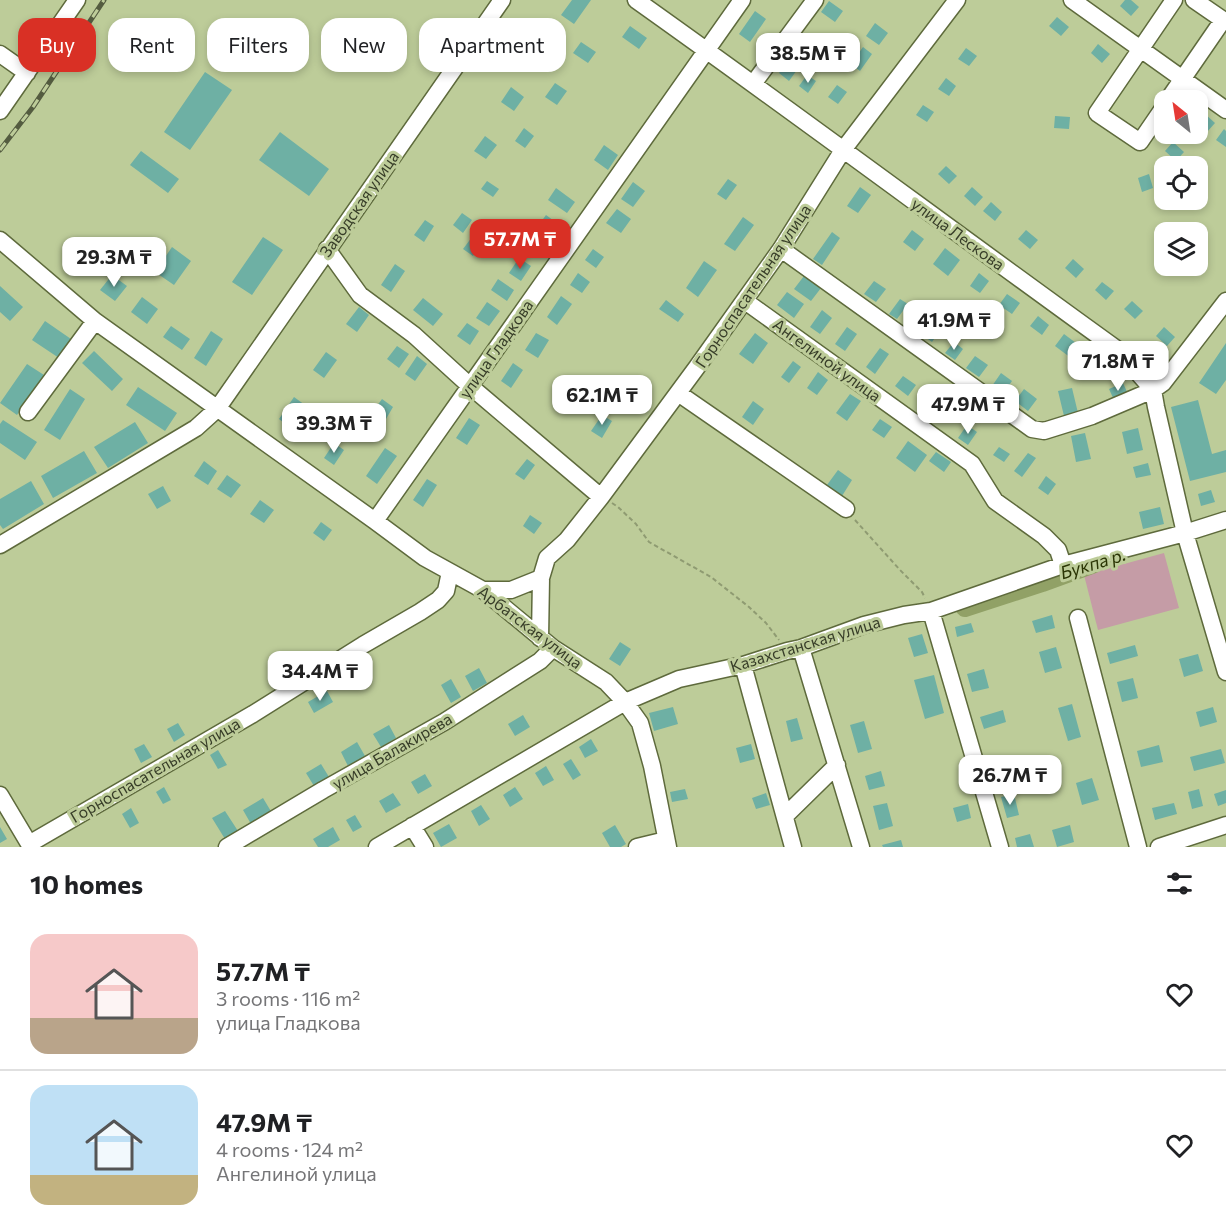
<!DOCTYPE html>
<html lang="en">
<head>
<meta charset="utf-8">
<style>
  body { margin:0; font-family:Commissioner,sans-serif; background:#f2f2f2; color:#202124; height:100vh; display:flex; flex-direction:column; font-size:22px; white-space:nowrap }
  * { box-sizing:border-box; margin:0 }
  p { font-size:20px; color:#757577 }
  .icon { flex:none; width:33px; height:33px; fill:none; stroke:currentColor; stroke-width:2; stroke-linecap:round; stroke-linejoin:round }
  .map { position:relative; height:847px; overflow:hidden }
  .drawer { display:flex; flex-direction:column; background:#fff; flex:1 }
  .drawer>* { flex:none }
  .hud { position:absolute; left:18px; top:18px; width:600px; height:54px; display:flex; gap:12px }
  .needle { width:39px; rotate:330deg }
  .tools { position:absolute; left:1154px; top:90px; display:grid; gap:12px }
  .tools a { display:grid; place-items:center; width:54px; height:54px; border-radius:12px; background:#fff; box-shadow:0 3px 9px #0003; font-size:30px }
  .price { position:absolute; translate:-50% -51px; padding:0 14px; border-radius:12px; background:#fff; color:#222; font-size:20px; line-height:39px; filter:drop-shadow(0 2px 3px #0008) }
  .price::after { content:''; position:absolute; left:50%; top:36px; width:18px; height:14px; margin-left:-9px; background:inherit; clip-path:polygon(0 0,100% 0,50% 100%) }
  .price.active { background:#d93025; color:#fff }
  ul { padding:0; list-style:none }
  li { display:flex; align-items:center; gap:18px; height:150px; padding:0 30px }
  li+li { border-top:2px solid #e0e0e0 }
  li span { display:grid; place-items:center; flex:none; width:168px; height:120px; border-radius:18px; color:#555 }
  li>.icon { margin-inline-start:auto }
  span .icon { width:72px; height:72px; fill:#fffc; stroke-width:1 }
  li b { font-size:26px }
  h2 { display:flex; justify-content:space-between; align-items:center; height:72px; padding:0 30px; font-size:26px }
  .tag { padding:0 21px; border-radius:18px; background:#fff; box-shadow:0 3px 9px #0003; font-size:21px; line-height:54px }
  .tag.active { background:#d93025; color:#fff }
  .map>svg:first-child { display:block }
</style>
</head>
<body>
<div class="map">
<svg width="1226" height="847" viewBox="0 0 1226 847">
  <rect width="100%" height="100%" fill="#bdcc99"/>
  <!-- green -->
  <path fill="#c59ca6" d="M1164 553 1179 608 1098 630 1084 575Z"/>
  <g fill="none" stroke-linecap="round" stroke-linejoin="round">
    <!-- river -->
    <path stroke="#91a166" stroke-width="20" d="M965 607 1042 582 1094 563"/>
  </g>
  <!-- building -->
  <path fill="#6eb0a4" d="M572 0H591L574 24 561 15Z
    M1125 0H1131L1139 7 1131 16 1120 6Z
    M829 1 843 11 835 22 821 12Z
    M755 11 766 19 750 42 739 34Z
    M1057 17 1069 27 1061 36 1049 26Z
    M875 23 888 33 879 45 866 36Z
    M630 26 647 38 639 49 622 37Z
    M581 42 596 52 588 63 573 53Z
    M542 44 552 52 539 71 528 63Z
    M1098 44 1110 54 1102 63 1091 53Z
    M863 47 872 54 860 71 851 64Z
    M966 48 977 56 969 66 958 59Z
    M792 56 802 63 789 81 779 73Z
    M205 72 232 90 190 150 164 132Z
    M807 75 816 81 808 93 799 86Z
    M946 78 956 86 949 96 938 89Z
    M555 83 567 91 557 105 545 97Z
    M837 85 847 92 838 104 828 97Z
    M511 87 524 97 514 111 501 102Z
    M923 105 934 112 927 122 916 115Z
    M1204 113 1215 123 1207 132 1197 123V121Z
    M1055 116 1070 117 1069 129 1054 128Z
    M524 128 534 136 525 148 515 141Z
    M1224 129 1226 131V147L1216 140Z
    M280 132 329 169 309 196 259 160Z
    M485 136 497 145 486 159 474 151Z
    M1173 142 1184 152 1176 161 1165 151Z
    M604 145 618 155 608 170 594 160Z
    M141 151 179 179 168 193 130 165Z
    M946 166 957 176 949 184 938 174Z
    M1149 174 1153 188 1142 192 1138 178Z
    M728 179 737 185 726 200 717 194Z
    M487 181 499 189 493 197 481 189Z
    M633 182 645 191 633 207 621 199Z
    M860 187 871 195 858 213 847 206Z
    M972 187 983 197 975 206 964 196Z
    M556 188 575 202 567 213 548 200Z
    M991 202 1002 212 995 221 983 211Z
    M617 209 631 219 621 233 606 223Z
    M462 213 472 220 463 233 453 225Z
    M546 215 561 226 553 236 538 226Z
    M743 217 754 225 735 251 724 244Z
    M425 220 434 226 424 242 414 235Z
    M912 230 924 239 915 251 903 242Z
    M1026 230 1038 240 1030 249 1018 239Z
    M832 232 840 238 822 265 813 259Z
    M529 234 543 243 535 255 521 246Z
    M263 237 283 250 252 295 232 282Z
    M472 237 481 244 473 256 463 249Z
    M172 247 191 261 174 285 155 272Z
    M945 248 960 260 948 276 933 264Z
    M593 249 604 257 596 268 585 260Z
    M519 258 531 266 521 281 509 273Z
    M1073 259 1084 269 1076 278 1065 268Z
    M704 261 717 270 698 297 686 288Z
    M395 264 405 271 391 292 381 285Z
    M578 273 590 282 582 293 570 285Z
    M979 273 989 281 980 293 970 286Z
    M112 275 127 286 115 301 100 290Z
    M804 276 821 288 811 301 794 289Z
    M498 279 514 290 507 301 491 290Z
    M874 281 886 289 876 302 864 294Z
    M1102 282 1114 291 1106 300 1095 290Z
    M0 286 23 307 10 321 0 312Z
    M787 292 804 304 794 318 777 305Z
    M1007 294 1020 303 1012 314 999 305Z
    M561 296 572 304 557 325 547 317Z
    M142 297 158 309 147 324 131 312Z
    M423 298 443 314 433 326 413 310Z
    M900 299 908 304 897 319 889 314Z
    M666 300 684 314 678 322 659 309Z
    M1132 301 1143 311 1135 319 1124 309Z
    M487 302 500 311 489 326 476 318Z
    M359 307 369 315 357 332 346 324Z
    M822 310 832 318 820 334 810 327Z
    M1038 316 1049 325 1042 335 1030 326Z
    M45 321 71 339 59 358 32 340Z
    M930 321 941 329 932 342 921 334Z
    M467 323 479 331 470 345 457 336Z
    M171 326 190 339 182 350 163 337Z
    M847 327 857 334 845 351 835 344Z
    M1164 327 1175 337 1167 346 1156 336Z
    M211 331 223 339 206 366 194 358Z
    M536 333 549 340 538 358 525 350Z
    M755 333 768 343 753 364 739 354Z
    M1064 334 1080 346 1071 358 1055 346Z
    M954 342 963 349 955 360 945 353Z
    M1226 343V380L1216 394 1199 383Z
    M397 346 409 354 399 368 387 359Z
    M880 348 889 354 875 374 866 367Z
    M94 351 123 379 112 391 82 363Z
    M326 352 337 360 324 378 313 370Z
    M417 356 427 364 415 381 405 374Z
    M975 356 988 365 979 377 966 368Z
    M793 361 801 367 789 383 781 377Z
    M513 363 523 370 511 388 501 381Z
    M27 364 44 375 17 415 0 403Z
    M818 372 828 380 817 395 807 388Z
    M1001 373 1012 381 1003 394 992 386Z
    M903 376 916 385 908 396 895 386Z
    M631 379 643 388 631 405 618 397Z
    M1123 383 1128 394 1114 400 1109 389Z
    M138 387 177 413 165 431 126 405Z
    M1072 388 1078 413 1064 416 1058 391Z
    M70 389 85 399 60 440 44 430Z
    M1024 389 1037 399 1028 411 1015 401Z
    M850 394 861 401 847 421 836 413Z
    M294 397 305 405 289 427 279 419Z
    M940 397 950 404 937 423 927 416Z
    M382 399 393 407 386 419 374 410Z
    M1198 400 1212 454 1226 450V472L1190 481 1171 407Z
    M753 401 764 409 753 425 742 417Z
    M602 415 612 421 602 438 591 431Z
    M469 418 480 425 467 445 456 438Z
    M880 419 892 427 884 438 872 430Z
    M3 420 37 442 25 460 0 443V424Z
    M135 422 148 443 108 468 94 447Z
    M967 425 977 432 968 445 958 438Z
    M1138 428 1143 450 1127 454 1122 432Z
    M1085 433 1091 459 1076 462 1071 436Z
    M908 441 927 455 915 472 896 458Z
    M334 443 344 450 334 465 324 458Z
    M999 447 1010 454 1004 462 993 455Z
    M385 448 397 456 377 484 366 476Z
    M84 451 97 473 53 498 41 476Z
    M936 452 951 462 944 472 929 461Z
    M1028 453 1036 458 1022 477 1014 471Z
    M527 459 535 465 524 480 515 474Z
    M204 461 217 471 208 485 194 476Z
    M1148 463 1151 475 1136 478 1133 467Z
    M838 470 852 480 842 496 827 485Z
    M227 475 241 485 231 498 217 489Z
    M1046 476 1056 484 1048 495 1038 488Z
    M427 479 437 485 423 507 413 500Z
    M31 481 44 504 3 529 0 525V499Z
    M163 486 171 501 157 509 148 494Z
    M1211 490 1215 502 1201 506 1198 494Z
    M260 500 274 510 264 523 250 514Z
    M1160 507 1164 524 1143 529 1139 512Z
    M530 515 542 523 534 534 523 526Z
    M321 522 332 530 324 541 313 533Z
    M1052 615 1055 628 1036 633 1032 621Z
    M971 623 974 632 957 637 955 627Z
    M922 634 928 653 914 657 908 638Z
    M620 642 631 649 620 666 609 659Z
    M1135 645 1138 656 1110 664 1107 653Z
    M1056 647 1062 668 1045 673 1039 652Z
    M1198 654 1203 671 1184 677 1179 659Z
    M479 668 487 683 473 691 465 676Z
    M984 669 989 688 972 692 967 674Z
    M357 670 365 684 356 689 348 675Z
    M934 675 944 713 925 719 914 680Z
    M1133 678 1138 698 1122 702 1117 682Z
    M451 679 461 697 451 703 441 685Z
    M327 691 333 702 314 713 308 702Z
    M1072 704 1081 737 1068 741 1058 708Z
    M673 707 678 724 654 731 649 713Z
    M1213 707 1217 722 1200 727 1196 712Z
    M1003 710 1006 722 984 729 980 717Z
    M523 715 530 727 515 736 508 724Z
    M797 718 803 739 791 742 786 721Z
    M864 721 872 749 858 753 850 725Z
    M178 723 185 735 174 742 167 729Z
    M389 725 396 738 381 747 373 734Z
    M591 739 598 751 585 758 579 747Z
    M357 742 365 756 348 766 341 752Z
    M144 744 152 757 141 763 134 749Z
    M751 744 755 759 740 763 736 748Z
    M1159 745 1163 762 1141 767 1137 751Z
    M1221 749 1225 763 1194 771 1190 757Z
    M218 750 227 765 218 769 210 755Z
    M571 759 581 775 573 780 563 764Z
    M321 764 329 777 314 786 306 773Z
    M546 766 554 780 543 786 535 773Z
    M881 771 885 786 869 790 865 776Z
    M425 774 432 786 418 794 411 782Z
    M1092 778 1099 800 1082 805 1076 783Z
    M164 787 171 800 163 804 156 792Z
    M515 787 523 799 510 807 503 795Z
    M685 789 688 799 672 802 670 792Z
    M1199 789 1203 806 1192 809 1188 792Z
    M1226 790V803L1218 806 1214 794Z
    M393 793 401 805 386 813 379 801Z
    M766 793 770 805 756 809 752 798Z
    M1014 794 1019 815 1007 818 1001 797Z
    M263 798 272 813 251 824 243 810Z
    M887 803 893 826 879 830 873 806Z
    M1174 803 1177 814 1155 820 1152 808Z
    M968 804 971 818 957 822 953 808Z
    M481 805 490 819 479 826 471 811Z
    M131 808 139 823 130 828 122 814Z
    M225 811 238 831 225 839 212 818Z
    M355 815 362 827 353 832 346 820Z
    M449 824 457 838 441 847 433 833Z
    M615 825 626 844 621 847H610L602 833Z
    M1070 825 1074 842 1057 847 1052 830Z
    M0 827 7 839 0 843Z
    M333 827 340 840 328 847H318L313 839Z
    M1030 834 1034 847H1017L1015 838Z
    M901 840 903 847H883L882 845Z"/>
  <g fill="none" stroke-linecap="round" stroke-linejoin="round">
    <defs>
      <path id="minor" d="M636 0C798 115 957 234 1118 350L1153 390 1156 407 1185 533 1226 672
        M1072 0 1226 110
        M0 54 27 73
        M753 84 815 0
        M1168 100 1223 20 1194 0
        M1164 107 1140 142 1097 113 1174 0
        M0 111 77 0
        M0 240 95 321 375 521 425 558 483 590 553 648 606 682 625 702 640 723 652 766 668 847
        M327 249 360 295 414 335 470 386 601 497
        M781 249 1032 429 1044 431 1092 416 1153 390 1163 383 1226 301
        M745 301 972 464 995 501 1044 536 1058 550 1063 565
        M678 393 846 509
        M28 412 95 321
        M375 521 742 0
        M0 545 196 428 217 409 502 0
        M483 590H511L541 578 547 558 567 540 601 497 697 367 781 249 843 150 957 0
        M931 611 1000 847
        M1078 618 1138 847
        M540 638 541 578
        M801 648 861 847
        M743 665 793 847
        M0 795 31 847
        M785 816 837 765
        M412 826 425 847
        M29 844 253 714 363 645 420 612 438 600 446 591 450 572
        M227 847 323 790 444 722 540 661 553 648
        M377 847 625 702 679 679 743 665 787 651 801 648 864 625 904 615 931 611 1063 565 1185 533 1226 520
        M637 847 666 840
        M1159 847 1226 825"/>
    </defs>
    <!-- minor casing -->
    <use href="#minor" stroke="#5e6a3c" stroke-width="19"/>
    <!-- path -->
    <path stroke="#8f9b72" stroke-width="2" stroke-dasharray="4.5 3" stroke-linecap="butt" d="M612 503 618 507 636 524 649 542 711 577 749 607 766 623 779 640
      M855 520 900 570 922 592 925 598"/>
    <!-- minor -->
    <use href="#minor" stroke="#fff" stroke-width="16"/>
    <defs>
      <path id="rail" d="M0 150 33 107 104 0"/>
    </defs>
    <!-- rail casing -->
    <use href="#rail" stroke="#545c40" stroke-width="5"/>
    <!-- rail -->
    <use href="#rail" stroke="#bdcc99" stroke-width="3" stroke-dasharray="9" stroke-linecap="butt"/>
  </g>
  <g text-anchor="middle" stroke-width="6" stroke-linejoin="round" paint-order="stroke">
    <!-- street labels -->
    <g font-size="16" fill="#373d28" stroke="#bdcc99">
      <text transform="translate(359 204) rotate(-55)" y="6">Заводская улица</text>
      <text transform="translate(958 234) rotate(36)" y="6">улица Лескова</text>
      <text transform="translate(753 286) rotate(-56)" y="6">Горноспасательная улица</text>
      <text transform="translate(496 349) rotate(-55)" y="6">улица Гладкова</text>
      <text transform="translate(827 360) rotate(36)" y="6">Ангелиной улица</text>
      <text transform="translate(530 627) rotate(37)" y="6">Арбатская улица</text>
      <text transform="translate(805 644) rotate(-17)" y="6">Казахстанская улица</text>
      <text transform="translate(392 751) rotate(-30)" y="6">улица Балакирева</text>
      <text transform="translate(155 770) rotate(-30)" y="6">Горноспасательная улица</text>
    </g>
    <!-- water labels -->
    <g font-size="18" font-style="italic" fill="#2a3404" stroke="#bdcc99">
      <text transform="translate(1093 564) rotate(-17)" y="6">Букпа р.</text>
    </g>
  </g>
</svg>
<div class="tools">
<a><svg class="needle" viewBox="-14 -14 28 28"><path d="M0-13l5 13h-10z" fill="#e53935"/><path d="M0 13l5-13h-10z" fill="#757577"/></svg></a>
<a><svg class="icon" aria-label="locate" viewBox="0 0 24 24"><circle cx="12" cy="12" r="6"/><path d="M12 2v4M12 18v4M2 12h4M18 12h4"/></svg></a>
<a><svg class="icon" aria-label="layers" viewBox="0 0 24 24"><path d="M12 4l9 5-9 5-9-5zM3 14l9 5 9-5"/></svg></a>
</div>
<b class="price" style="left:808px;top:84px">38.5M ₸</b>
<b class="price active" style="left:520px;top:270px">57.7M ₸</b>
<b class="price" style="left:114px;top:288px">29.3M ₸</b>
<b class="price" style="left:954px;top:351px">41.9M ₸</b>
<b class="price" style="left:1118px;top:392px">71.8M ₸</b>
<b class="price" style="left:602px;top:426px">62.1M ₸</b>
<b class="price" style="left:968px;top:435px">47.9M ₸</b>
<b class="price" style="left:334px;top:454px">39.3M ₸</b>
<b class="price" style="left:320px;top:702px">34.4M ₸</b>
<b class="price" style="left:1010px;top:806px">26.7M ₸</b>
<div class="hud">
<a class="tag active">Buy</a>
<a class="tag">Rent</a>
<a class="tag">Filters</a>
<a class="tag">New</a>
<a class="tag">Apartment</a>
</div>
</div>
<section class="drawer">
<h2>10 homes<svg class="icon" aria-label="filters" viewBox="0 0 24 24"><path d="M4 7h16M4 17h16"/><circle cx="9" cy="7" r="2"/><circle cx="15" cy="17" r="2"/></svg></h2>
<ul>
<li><span style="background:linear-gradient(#f6c9c9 70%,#b9a48a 0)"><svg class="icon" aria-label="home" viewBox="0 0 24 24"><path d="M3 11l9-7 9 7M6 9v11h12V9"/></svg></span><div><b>57.7M ₸</b><p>3 rooms · 116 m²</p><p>улица Гладкова</p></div><svg class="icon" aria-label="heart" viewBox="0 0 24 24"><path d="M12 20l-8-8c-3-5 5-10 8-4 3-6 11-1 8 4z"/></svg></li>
<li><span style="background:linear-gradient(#bfe0f5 75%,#c2b280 0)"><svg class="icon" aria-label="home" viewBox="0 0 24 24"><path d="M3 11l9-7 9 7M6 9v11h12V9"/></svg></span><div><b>47.9M ₸</b><p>4 rooms · 124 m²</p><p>Ангелиной улица</p></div><svg class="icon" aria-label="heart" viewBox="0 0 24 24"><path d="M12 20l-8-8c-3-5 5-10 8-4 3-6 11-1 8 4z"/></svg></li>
</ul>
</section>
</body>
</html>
